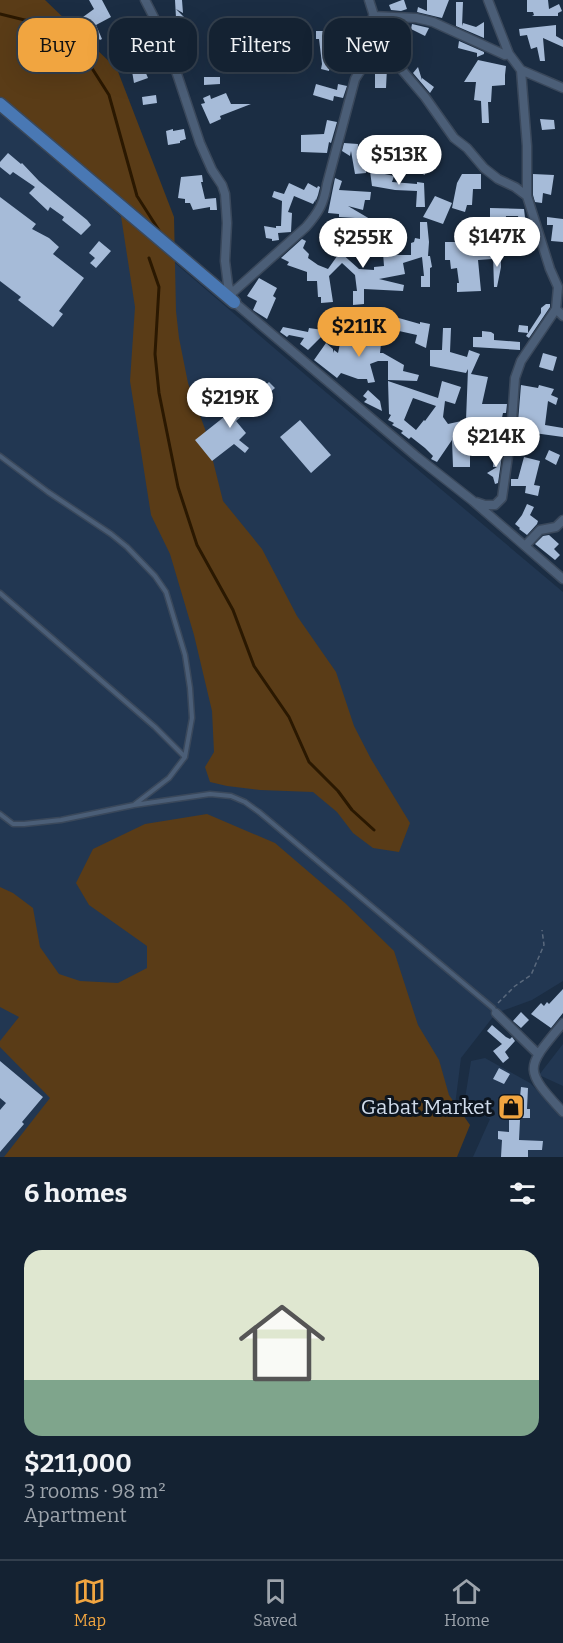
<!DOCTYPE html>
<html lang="en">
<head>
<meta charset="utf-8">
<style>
  body { margin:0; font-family:Bitter,serif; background:#212f3e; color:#f1f3f6; height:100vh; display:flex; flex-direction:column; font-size:22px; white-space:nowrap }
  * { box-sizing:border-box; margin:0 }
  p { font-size:20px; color:#9da4ac }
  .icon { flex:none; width:33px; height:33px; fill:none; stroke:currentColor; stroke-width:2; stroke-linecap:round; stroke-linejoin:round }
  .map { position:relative; height:1157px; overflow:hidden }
  .sheet { display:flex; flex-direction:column; background:#142232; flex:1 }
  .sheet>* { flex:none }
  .hud { position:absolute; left:18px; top:18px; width:528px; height:54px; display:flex; gap:12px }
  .price { position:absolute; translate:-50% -51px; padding:0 14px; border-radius:21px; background:#fff; color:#222; font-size:20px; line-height:39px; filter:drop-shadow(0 2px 3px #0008) }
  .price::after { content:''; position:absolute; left:50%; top:36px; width:18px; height:14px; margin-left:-9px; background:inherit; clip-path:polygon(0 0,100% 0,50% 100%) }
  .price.on { background:#f1a540; color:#111 }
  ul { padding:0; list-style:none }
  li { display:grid; align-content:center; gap:12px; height:318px; padding:0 24px }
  li span { display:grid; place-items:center; height:186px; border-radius:18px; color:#555 }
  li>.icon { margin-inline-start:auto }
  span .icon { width:108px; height:108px; fill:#fffc; stroke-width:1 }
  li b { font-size:26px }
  h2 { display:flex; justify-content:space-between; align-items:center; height:72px; padding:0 24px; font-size:26px }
  .pill { padding:0 21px; border-radius:18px; background:#142232; box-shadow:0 6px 24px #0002,0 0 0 2px #333f4d; font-size:21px; line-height:54px }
  .pill.on { background:#f1a540; color:#111 }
  .dock { display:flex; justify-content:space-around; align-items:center; height:84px; border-top:2px solid #333f4d; background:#142232; font-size:16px; color:#9da4ac }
  .dock a { display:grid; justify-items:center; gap:3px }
  .dock .on { color:#f1a540 }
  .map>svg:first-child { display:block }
</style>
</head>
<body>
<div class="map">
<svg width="563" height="1157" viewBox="0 0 563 1157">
  <rect width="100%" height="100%" fill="#1b2d43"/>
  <!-- built -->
  <path fill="#223752" d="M0 113 315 383 563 592V981L532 1000 496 1013 461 1058 451 1137 433 1157H0Z
    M563 1044V1086L539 1075Z
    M485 1058 530 1083 563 1116V1157H473L490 1119 464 1105 471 1061Z"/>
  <!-- green -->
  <path fill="#5a3c17" d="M0 0H45L117 69 174 217 176 311 179 338 188 383 205 429 223 501 262 549 297 616 336 672 354 726 371 759 410 823 399 852 373 848 353 833 337 812 313 792 260 790 227 786 210 782 205 767 214 752 212 711 194 635 170 554 151 515 130 381 135 307 121 216 0 113Z
    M207 814 275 843 345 903 394 951 418 1025 439 1060 449 1095 470 1125 457 1157H4L50 1098 0 1047V1041L19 1017 0 1007V887L13 893 33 908 40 947 59 974 80 981 118 983 147 968V946L89 905 76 883 93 849 145 824Z"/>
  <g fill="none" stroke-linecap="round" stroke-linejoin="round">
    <!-- stream -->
    <path stroke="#2a1801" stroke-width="3" d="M0 14 45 25 88 62 109 95 137 196 160 232
      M149 258 159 287 155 354 159 393 178 487 197 545 233 610 254 666 289 717 309 762 338 791 352 810 374 830"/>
  </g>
  <!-- building -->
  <path fill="#a6bbd8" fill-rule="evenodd" d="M89 0H102L111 17 96 25 102 39 100 40 98 38 93 39 89 29 91 28 83 17 94 9Z
    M175 0H182L183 13 176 9 186 19 187 26H191V33L174 32 173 18H176Z
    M402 0H404L407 9 401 11 391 10 389 5Z
    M427 0H449L442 18 417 12 418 7 427 11Z
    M527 0H548L549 9 559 4 562 11 558 13V16H532L534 15 533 12H527Z
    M456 2H463L462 26 463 23 476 27 484 22V38L456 26Z
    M412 24 429 28 425 36 411 29Z
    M556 25V36L563 40V47L543 38 545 61H540L537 47 531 49 527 35 520 36 519 29Z
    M408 30 411 41 393 46 389 35Z
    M316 31H329L331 49 326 50 324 62 330 64 329 71 321 69 322 64 319 39H316Z
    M264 41 269 53 261 56 253 74 245 70 255 45Z
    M459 41 484 52V54L477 57V53L458 48Z
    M478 60 506 66 505 75V85L492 86 491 102H488L489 123H482L481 101 474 100 476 82H464Z
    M138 64 139 73 145 71 148 78 134 83 131 65Z
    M379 64 387 68 386 88H375V71Z
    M418 67 422 80V78L434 87 430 93 413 73Z
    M204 77H220V84L204 85Z
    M316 84 337 90 338 84 347 86 343 98 334 96 333 101 313 95Z
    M226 93 231 104H251L220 116 221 119 210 124 201 104 205 103 203 98 210 95 211 99Z
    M156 95 157 103 143 105 142 97Z
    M540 119 554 120 555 129 542 130Z
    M327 120 337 122 331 143 329 142 327 153 301 152V135L324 134Z
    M173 129V131L184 129 186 139 180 141V143L168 145 166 131Z
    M344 143 358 144 357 160 366 161V173L355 174 351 151 350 156 342 151Z
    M8 153 21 164 22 163 39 181 87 220 91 225 81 235 62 220 64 217 50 207 48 211 29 193 35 187 13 172 10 175 0 167V162Z
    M400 156 421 165H424L425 175 397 163Z
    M370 171 380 172V173L394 176 392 182 417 184V182L424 183 425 207H416L417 191 395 190 372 186Z
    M462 174H481V189H473L472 205H467L465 212 452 208 457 183Z
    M533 174 554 175 551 195 543 193 542 203 535 202 533 195Z
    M202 175 203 182H201L205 199 216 198 217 210H210V207L193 210 190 203H185V199L178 198 181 177Z
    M335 178 342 181 339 190 371 192 370 200H365L363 210 348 206 370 219 362 218V222H354L355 218 339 217V214L328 213Z
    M289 183 304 190 308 183 317 188 318 186 320 187 318 195 315 203 316 199 313 204 294 196 288 212 292 213 291 232 278 233 279 240 272 241V239L266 238 264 226 276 228V226H281L282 201 272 197 274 191 284 194Z
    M435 196 452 203 443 224 423 217Z
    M0 197 36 224 32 229 49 238 59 247 53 254 84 278 59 311 63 314 53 327 18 300 21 297 0 281Z
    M490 208 524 209 526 226 520 227 518 216H506L504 240H498L470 234 471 219 490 220Z
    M547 217 563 219V242L551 241 553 225H547Z
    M420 222H427L429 242 428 256H430L432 267 430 268V287H421V276H424L422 257 403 263 405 274 379 279 404 285 403 291 364 289V304L353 305V291H357L355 275 342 263 329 276 333 302 321 303V297H318L317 281H307V272L287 265 289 262 281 258 302 239 306 241 303 248 309 254 308 258 318 265 328 269 340 252 359 269 374 270V267L384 266 383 253H394V255H411V243L414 242 415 238 420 239Z
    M99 241 111 251 96 268 90 263 95 258 89 253Z
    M445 242H464V248H493L492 259 478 260 481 291 457 292V283H459L457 268 451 269 450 260H445Z
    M493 254H501V267L497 287H494Z
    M259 278 277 288 273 296 276 298 267 319 253 310 257 301 247 296Z
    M546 304H550V307L529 338 526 336 528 333 518 332 519 325 528 326V333L541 313V308Z
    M388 315 420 324V322L430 324 426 348 415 343 417 335 399 331 396 336 382 330Z
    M361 316 365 325 360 327 357 341 373 346V343L381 344 380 353H383L404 365 403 371 419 375 417 381 388 380V361H378L370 364 375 382 368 383 367 379H358L341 373 337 378 314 360 326 343 333 349V353L334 350 338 353 341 339 345 332 351 333 352 331 347 329 353 319Z
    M283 327 308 332 309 328 323 330 322 336 308 350 300 344 304 338 289 335 287 337 280 332Z
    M443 328H451L450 352 467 357 469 350 480 354 471 374 488 377 482 404H507L506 413H503L500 427 496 426 497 449H486V444L470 449V467H453L452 440 437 462 431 459 433 456 425 448 411 437 409 439 401 433 403 431 392 425 394 423 388 420 391 415 389 414 388 381 438 398 442 381 461 387 455 404 445 401 443 417 448 424 466 420 468 369 466 373 430 366V350H442ZM413 398 436 406 425 421 424 420 416 430 404 420Z
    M482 331 491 332 494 334V340L520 342V350L473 347V337H482Z
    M543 353 557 357 553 371 539 367Z
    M269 382 275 388 236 421 246 433 239 440 249 448 245 453 234 444 212 461 195 440 229 413 231 415Z
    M521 385 538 388 539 385 554 389 551 395 558 398 556 405 548 401 545 425 563 428V437L534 433 535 425 523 424V423L518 422Z
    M368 390 380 401 382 411 364 402 367 399 363 396Z
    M300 420 331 455 311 473 280 437Z
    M549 450 560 455 556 465 545 459Z
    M494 455H502L498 483 495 484 493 477 487 473 497 467H493Z
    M524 457 540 461 534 485 540 486 538 496 525 493 526 486H511V479H518Z
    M527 504 534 507 530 515 538 521 537 524 527 535 519 529 520 528 515 524 522 515Z
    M549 535 559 544 554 549 560 555 555 560 535 544 543 536Z
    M563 989V1013L551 1028 531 1014 541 1003 544 1006 547 1002 549 1004Z
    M521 1012 529 1020 521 1028 513 1021Z
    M492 1025 506 1037 510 1039 512 1037 515 1041 505 1052 509 1058 503 1063 493 1051 502 1044 487 1031Z
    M0 1061 43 1097 22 1122 24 1124 0 1152V1110L6 1103 0 1098Z
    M499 1068 510 1074 504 1084 493 1079Z
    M521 1087 528 1088 527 1109H530V1118H518Z
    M509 1120H520L519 1140 543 1141 542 1150H528V1157H501L502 1140 498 1139V1131L509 1132Z"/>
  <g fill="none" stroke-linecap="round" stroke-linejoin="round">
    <defs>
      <path id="lane" d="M0 456 48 492 111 534 127 547 155 576 166 592 185 655 190 688 192 718 185 757
        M0 593 155 727 185 757 169 778 135 804
        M0 814 13 824H24L61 820 134 805 210 794 231 796 245 802 259 812 493 1008 496 1013"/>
      <path id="street" d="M145 0 166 41 200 143 212 170 222 185 225 194 227 223 225 261 228 285 234 302 417 457 473 501 563 579
        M369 0 381 38 390 56 425 97 454 138 467 148 484 168 498 179 515 187 527 196 550 269 558 287 556 309 563 316
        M488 0 509 54
        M373 16 416 18 433 22 505 55 509 54 521 70 563 88
        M521 70 527 146V196
        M232 293 306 227C319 212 324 203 327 184L355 79 381 38
        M476 502 485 505H495L502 498 511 435 515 378 521 361 556 309
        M525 546 540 530 556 527 563 520
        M496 1013 538 1054
        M563 1023C526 1068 522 1068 563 1112"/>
      <path id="primary" d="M0 104 234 302"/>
    </defs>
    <!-- lane casing -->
    <use href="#lane" stroke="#3a485b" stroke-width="7"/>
    <!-- street casing -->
    <use href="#street" stroke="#3a485b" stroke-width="11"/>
    <!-- primary casing -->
    <use href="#primary" stroke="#3a485b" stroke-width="15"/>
    <!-- path -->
    <path stroke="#5a697d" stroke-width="1.5" stroke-dasharray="4.5 3" stroke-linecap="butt" d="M498 1003 515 986 531 975 544 945 542 930"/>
    <!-- lane -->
    <use href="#lane" stroke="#4b5e77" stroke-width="4"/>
    <!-- street -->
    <use href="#street" stroke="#4b5e77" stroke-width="8"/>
    <!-- primary -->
    <use href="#primary" stroke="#4978b4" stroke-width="12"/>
  </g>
  <!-- icons -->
  <defs>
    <symbol id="shop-square" viewBox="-11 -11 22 22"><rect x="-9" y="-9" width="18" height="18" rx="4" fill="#f1a540" stroke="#0d151f"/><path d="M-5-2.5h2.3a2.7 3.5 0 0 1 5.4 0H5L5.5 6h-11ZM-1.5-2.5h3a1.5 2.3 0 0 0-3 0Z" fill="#111"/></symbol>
  </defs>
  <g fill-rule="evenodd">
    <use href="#shop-square" x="496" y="1092" width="30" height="30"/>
  </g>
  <g text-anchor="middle" stroke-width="6" stroke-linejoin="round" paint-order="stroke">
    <!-- poi labels -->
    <g font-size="21" fill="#d0dbea" stroke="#0d151f" text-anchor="end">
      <text x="492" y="1114">Gabat Market</text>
    </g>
  </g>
</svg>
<b class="price" style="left:399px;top:186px">$513K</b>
<b class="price" style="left:497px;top:268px">$147K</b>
<b class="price" style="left:363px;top:269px">$255K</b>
<b class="price on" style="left:359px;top:358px">$211K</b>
<b class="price" style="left:230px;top:429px">$219K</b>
<b class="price" style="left:496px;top:468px">$214K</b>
<div class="hud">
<a class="pill on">Buy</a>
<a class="pill">Rent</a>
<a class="pill">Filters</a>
<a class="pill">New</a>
</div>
</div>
<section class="sheet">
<h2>6 homes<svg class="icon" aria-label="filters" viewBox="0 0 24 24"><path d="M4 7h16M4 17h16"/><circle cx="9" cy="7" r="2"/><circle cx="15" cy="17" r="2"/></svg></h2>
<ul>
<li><span style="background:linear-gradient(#dfe7d0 70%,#7fa58c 0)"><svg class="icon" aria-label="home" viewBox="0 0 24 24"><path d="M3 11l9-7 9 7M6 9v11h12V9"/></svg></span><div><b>$211,000</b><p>3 rooms · 98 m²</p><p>Apartment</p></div></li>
</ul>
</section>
<nav class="dock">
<a class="on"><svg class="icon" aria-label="map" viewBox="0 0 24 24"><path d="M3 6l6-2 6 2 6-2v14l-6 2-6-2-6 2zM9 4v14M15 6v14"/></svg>Map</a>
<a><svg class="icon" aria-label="saved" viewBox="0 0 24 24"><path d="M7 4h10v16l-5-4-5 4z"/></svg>Saved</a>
<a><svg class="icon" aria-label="home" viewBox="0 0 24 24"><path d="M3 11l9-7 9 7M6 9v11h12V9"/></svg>Home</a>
</nav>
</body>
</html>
